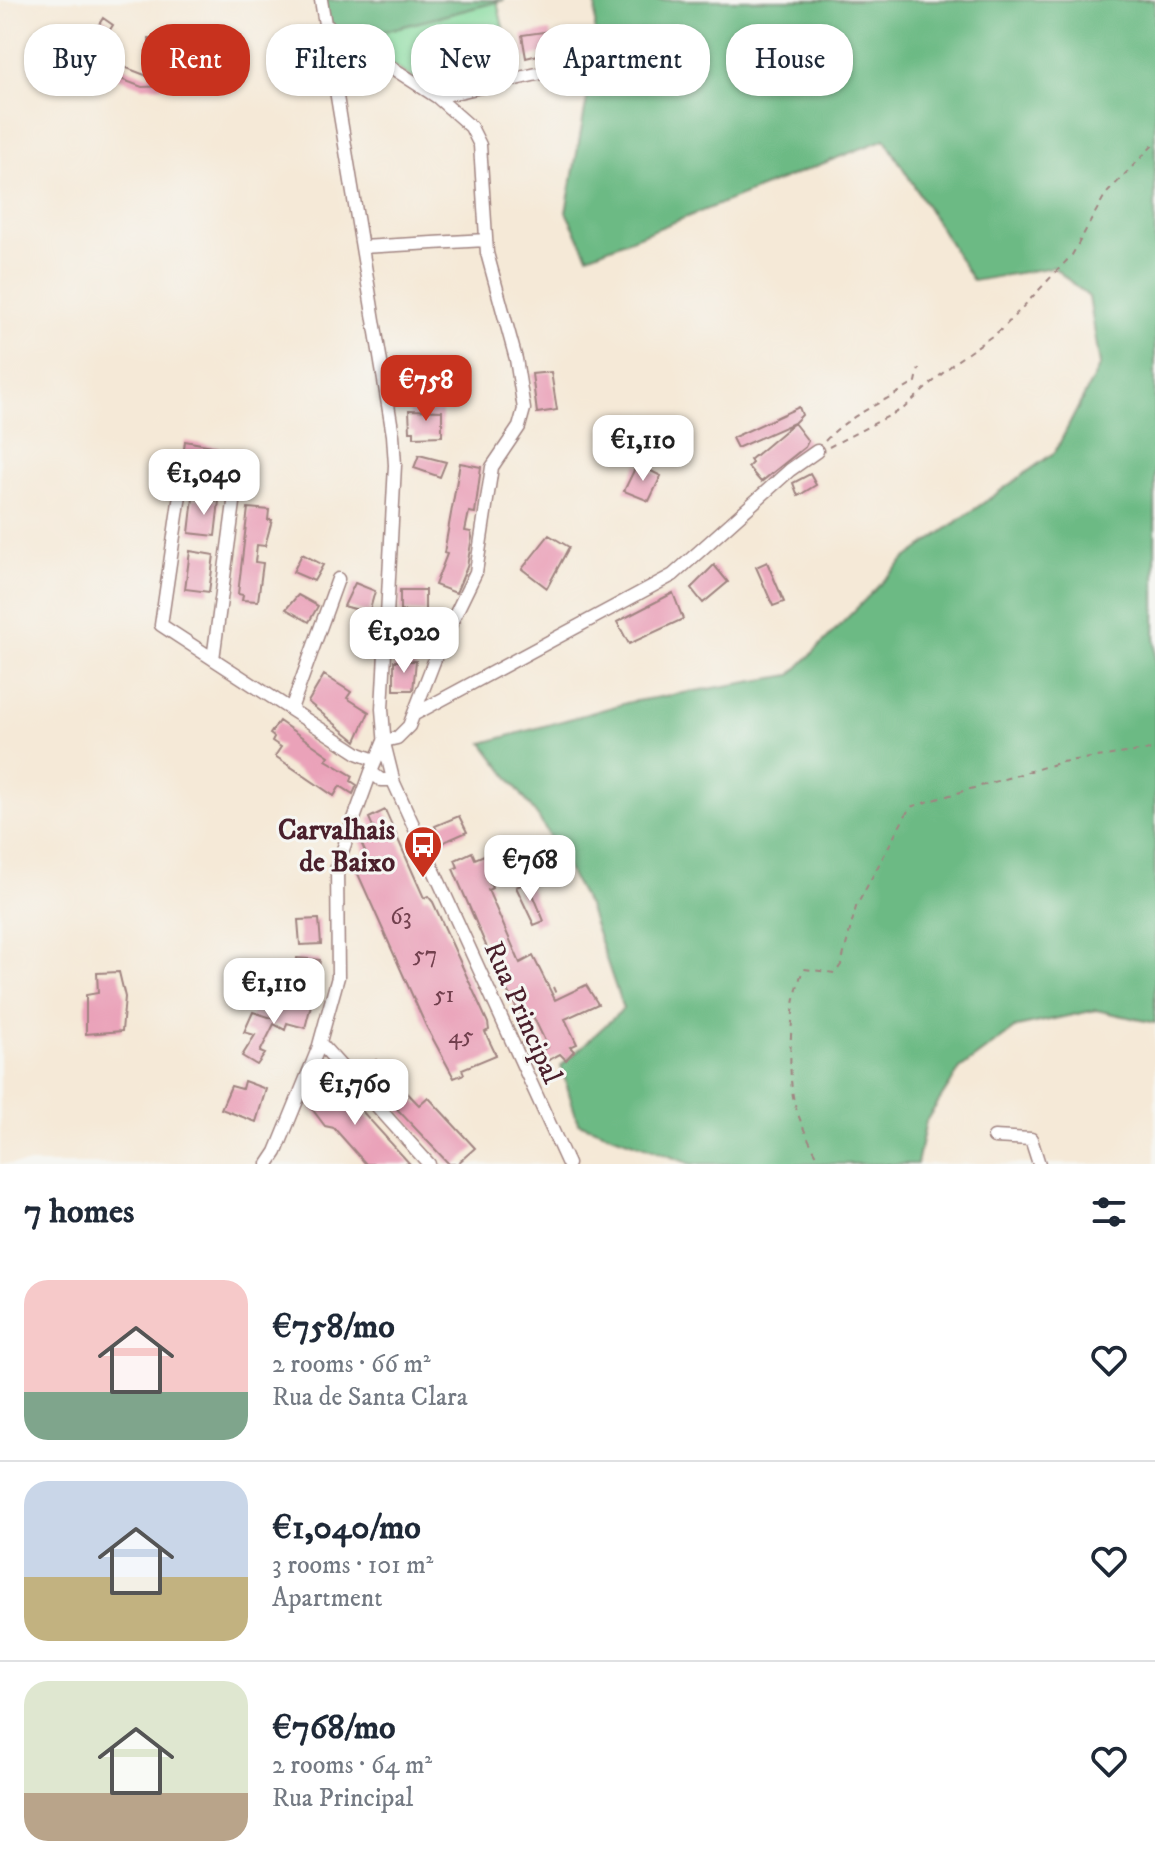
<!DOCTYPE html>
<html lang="en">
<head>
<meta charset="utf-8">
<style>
  body { margin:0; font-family:"IM FELL DW Pica",serif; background:#f6f6f7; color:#1f2937; height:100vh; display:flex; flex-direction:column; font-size:30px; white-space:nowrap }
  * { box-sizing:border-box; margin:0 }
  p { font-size:26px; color:#747a83 }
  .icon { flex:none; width:44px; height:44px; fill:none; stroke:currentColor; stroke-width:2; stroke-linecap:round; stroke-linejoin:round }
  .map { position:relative; height:1164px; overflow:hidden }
  .sheet { display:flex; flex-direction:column; background:#fff; flex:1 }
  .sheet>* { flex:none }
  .banner { position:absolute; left:24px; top:24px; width:1108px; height:72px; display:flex; gap:16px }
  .price { position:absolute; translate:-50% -68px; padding:0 18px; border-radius:16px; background:#fff; color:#222; font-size:26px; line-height:52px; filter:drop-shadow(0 2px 4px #0008) }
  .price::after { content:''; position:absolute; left:50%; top:48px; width:24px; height:18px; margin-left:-12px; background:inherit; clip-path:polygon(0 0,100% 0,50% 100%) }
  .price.selected { background:#c8321e; color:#fff }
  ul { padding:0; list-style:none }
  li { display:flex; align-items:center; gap:24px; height:200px; padding:0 24px }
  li+li { border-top:2px solid #e0e1e3 }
  li span { display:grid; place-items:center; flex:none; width:224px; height:160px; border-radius:24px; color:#555 }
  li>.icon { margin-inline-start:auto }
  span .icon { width:96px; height:96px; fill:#fffc; stroke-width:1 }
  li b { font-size:34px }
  h2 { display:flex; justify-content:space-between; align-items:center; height:96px; padding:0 24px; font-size:34px }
  .chip { padding:0 28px; border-radius:32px; background:#fff; box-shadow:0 2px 6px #0004; font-size:28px; line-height:72px }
  .chip.selected { background:#c8321e; color:#fff }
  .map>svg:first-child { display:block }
</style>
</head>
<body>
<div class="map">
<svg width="1155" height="1164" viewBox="0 0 1155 1164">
  <rect width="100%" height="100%" fill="#f6f6f2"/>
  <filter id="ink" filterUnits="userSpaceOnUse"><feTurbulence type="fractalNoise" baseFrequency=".0125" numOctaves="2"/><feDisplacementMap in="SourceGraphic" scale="16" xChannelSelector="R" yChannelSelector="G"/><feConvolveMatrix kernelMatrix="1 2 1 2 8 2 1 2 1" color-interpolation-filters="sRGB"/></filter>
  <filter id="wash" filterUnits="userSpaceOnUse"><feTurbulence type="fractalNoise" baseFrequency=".006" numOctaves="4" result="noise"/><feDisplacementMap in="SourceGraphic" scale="32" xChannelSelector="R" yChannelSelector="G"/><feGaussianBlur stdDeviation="1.8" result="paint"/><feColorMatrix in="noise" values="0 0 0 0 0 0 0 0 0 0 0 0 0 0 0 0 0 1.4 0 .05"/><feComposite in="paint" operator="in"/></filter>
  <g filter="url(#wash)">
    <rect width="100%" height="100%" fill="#f5e9d7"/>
    <!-- green -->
    <path fill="#85da9d" stroke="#687c64" stroke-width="2" d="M497 1 513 72 432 91 355 41 360 33 381 32Z"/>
    <!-- forest -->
    <path fill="#6cba84" stroke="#5b6c58" stroke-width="2" d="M320 0H504L381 32 360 33 326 25Z
      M596 0H1155V1023L1096 1010 1017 1027 960 1069 926 1121 917 1164H691L578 1123 561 1066 623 1009 588 906 539 818 483 743 630 702 791 675 906 558 1055 452 1100 365 1089 297 1053 267 973 281 885 139 588 256 566 212 594 61Z"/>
    <g id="blocks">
      <!-- building -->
      <path fill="#eaa2b9" d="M103 18 113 25 87 65 77 59Z
        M550 31 554 51 526 58 522 35Z
        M149 38H161L162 82 174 86 142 87 110 75 114 63 150 77Z
        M551 372 557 410 537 413 532 374Z
        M799 407 802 415 794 423 737 448 732 438Z
        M409 410 442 411V436L414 437V431H410Z
        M794 423 808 441 805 447 761 482 748 467 752 463 750 460Z
        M185 441 223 448 221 471 201 469 202 459 183 457Z
        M419 455 446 462 440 477 414 468Z
        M460 463 481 467 475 513 469 512 465 531 471 532 472 537 467 567 456 593 435 585 447 554 444 553Z
        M637 464 661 476 649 501 624 491Z
        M810 474 816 485 798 496 793 483Z
        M193 498 219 501 215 536 189 533Z
        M248 508 269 510 268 520H272L265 546 257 545 255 562 263 563 258 601 242 600 243 595 238 594Z
        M549 535 569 547 547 588 522 569Z
        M190 551 214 555 209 592 185 589Z
        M302 554 323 565 314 581 293 572Z
        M767 562 784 602 773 606 756 567Z
        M714 565 728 582 703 603 691 588Z
        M355 583 375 591 369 613 344 606Z
        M400 590H425V612L400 611Z
        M673 593 683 619 629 644 617 622Z
        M298 595 318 606 309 622 286 609Z
        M413 620 432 629 421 652 401 645Z
        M394 661H416L413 690H394Z
        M324 675 351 692 347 698 369 712 356 741 308 702Z
        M279 721 329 756 326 760 353 776 351 781 357 785 353 794 340 786 334 796 275 756 281 747 272 741 274 737 270 734Z
        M385 810 424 898 428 896 433 902 488 1023 489 1030 485 1032 496 1055 462 1069 464 1074 454 1078 426 1026 354 865 368 858 358 836 374 829 369 818Z
        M459 816 467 832 442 843 435 826Z
        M472 852 475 859 484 855 491 869 485 872 492 888 488 890 520 963 533 956 555 1000 586 985 598 1004 565 1019 577 1044 570 1047 574 1051 566 1060 560 1054 545 1062 540 1051 548 1047 532 1014 528 1016 525 1010 519 1013 497 971 453 869 458 867 455 860Z
        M528 882 544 921 534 925 516 887Z
        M319 919 321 944 300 945 298 920Z
        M297 958 320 960 316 988 294 984Z
        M119 972 125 997 122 1031 86 1034V995L98 993 97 973Z
        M282 997 311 1005 305 1028 287 1023 285 1030 274 1024 260 1052 265 1054 257 1065 242 1056 255 1035 244 1032 253 1012 275 1019Z
        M376 1060 419 1105 428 1097 475 1148 457 1164H449L363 1073Z
        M338 1080 351 1099 410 1164H366L334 1128 325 1126 309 1105Z
        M244 1081 266 1089 256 1122 221 1109 231 1086 242 1089Z"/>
    </g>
  </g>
  <g filter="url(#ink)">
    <use href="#blocks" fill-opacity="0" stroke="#a08481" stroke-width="2"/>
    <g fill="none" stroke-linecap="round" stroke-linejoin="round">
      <defs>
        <path id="minor" d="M321 0 393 435 395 465 382 709 385 747 394 783 568 1164
          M326 25 437 97 471 127 480 145 487 253 516 359 524 409 519 427 492 467 476 572 440 646 409 726 397 738 384 741 371 772 381 780H393
          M437 97 589 62
          M362 247 486 240
          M213 659 236 488 182 481 161 625 359 754 375 760
          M291 709 338 579
          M415 714 673 575 790 470 817 451
          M320 1043 429 1164
          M994 1137 1031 1139 1039 1164
          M268 1164 276 1152 318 1049 338 977 337 866 371 772"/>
      </defs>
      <!-- minor casing -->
      <use href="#minor" stroke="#a08481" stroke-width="15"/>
      <!-- path -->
      <path stroke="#a08481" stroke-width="2" stroke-dasharray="6 6" stroke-linecap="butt" d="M825 441C849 414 885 402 916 382L919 368
        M829 447 904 408 955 362 1002 329 1072 255 1105 195 1155 143
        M553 987 556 994
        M823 1164C811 1148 799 1120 794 1101 787 1073 790 993 804 969L835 973 841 965 856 907 910 807 1061 762 1155 749"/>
      <!-- minor -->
      <use href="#minor" stroke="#fff" stroke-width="12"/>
    </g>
  </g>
  <!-- icons -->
  <defs>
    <symbol id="bus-pin" viewBox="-11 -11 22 30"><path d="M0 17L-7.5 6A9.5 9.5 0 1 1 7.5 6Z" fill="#c8321e" stroke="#f6f6f2"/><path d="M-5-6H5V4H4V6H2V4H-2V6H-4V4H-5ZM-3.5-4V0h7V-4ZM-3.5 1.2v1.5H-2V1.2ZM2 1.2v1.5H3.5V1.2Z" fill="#fff"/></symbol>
  </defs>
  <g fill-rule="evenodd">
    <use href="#bus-pin" x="401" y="823" width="44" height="60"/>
  </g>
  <g text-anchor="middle" stroke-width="6" stroke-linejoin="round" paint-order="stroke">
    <!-- number labels -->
    <g font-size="24" fill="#72404e">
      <text x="401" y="924">63</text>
      <text x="425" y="962">57</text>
      <text x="444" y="1002">51</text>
      <text x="461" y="1043">45</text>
    </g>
    <!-- poi labels -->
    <g font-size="28" font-weight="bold" fill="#4a1f2b" stroke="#f6f6f2" text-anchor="end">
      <text x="395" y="839">Carvalhais<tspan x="395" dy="32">de Baixo</tspan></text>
    </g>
    <!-- street labels -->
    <g font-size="28" fill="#4a1f2b" stroke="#f6f6f2">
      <text transform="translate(524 1012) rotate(66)" y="10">Rua Principal</text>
    </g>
  </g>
</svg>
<b class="price selected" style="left:426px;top:423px">€758</b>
<b class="price" style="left:643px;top:483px">€1,110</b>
<b class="price" style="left:204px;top:517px">€1,040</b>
<b class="price" style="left:404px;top:675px">€1,020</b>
<b class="price" style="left:530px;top:903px">€768</b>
<b class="price" style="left:274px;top:1026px">€1,110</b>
<b class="price" style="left:355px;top:1127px">€1,760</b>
<div class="banner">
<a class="chip">Buy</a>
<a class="chip selected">Rent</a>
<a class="chip">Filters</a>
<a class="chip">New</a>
<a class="chip">Apartment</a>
<a class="chip">House</a>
</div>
</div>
<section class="sheet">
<h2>7 homes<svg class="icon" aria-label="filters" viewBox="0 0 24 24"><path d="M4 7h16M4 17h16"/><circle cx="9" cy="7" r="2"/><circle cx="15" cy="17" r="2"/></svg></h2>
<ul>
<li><span style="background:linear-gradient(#f6c9c9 70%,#7fa58c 0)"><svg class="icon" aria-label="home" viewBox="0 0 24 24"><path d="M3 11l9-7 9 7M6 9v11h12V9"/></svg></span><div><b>€758/mo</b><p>2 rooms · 66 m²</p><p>Rua de Santa Clara</p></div><svg class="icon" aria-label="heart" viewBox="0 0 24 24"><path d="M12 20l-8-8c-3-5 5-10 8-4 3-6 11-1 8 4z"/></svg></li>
<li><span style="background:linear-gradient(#c9d6e8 60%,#c2b280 0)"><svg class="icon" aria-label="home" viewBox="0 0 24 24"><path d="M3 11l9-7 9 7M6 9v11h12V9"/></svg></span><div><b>€1,040/mo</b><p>3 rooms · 101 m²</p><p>Apartment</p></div><svg class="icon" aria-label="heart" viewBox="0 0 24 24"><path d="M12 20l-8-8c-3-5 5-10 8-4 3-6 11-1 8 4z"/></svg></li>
<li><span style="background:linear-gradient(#dfe7d0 70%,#b9a48a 0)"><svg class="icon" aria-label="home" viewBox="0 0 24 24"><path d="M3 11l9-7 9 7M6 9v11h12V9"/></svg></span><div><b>€768/mo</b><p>2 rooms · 64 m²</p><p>Rua Principal</p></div><svg class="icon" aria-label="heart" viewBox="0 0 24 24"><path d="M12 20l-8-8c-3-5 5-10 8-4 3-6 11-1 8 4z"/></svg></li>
</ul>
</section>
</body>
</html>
